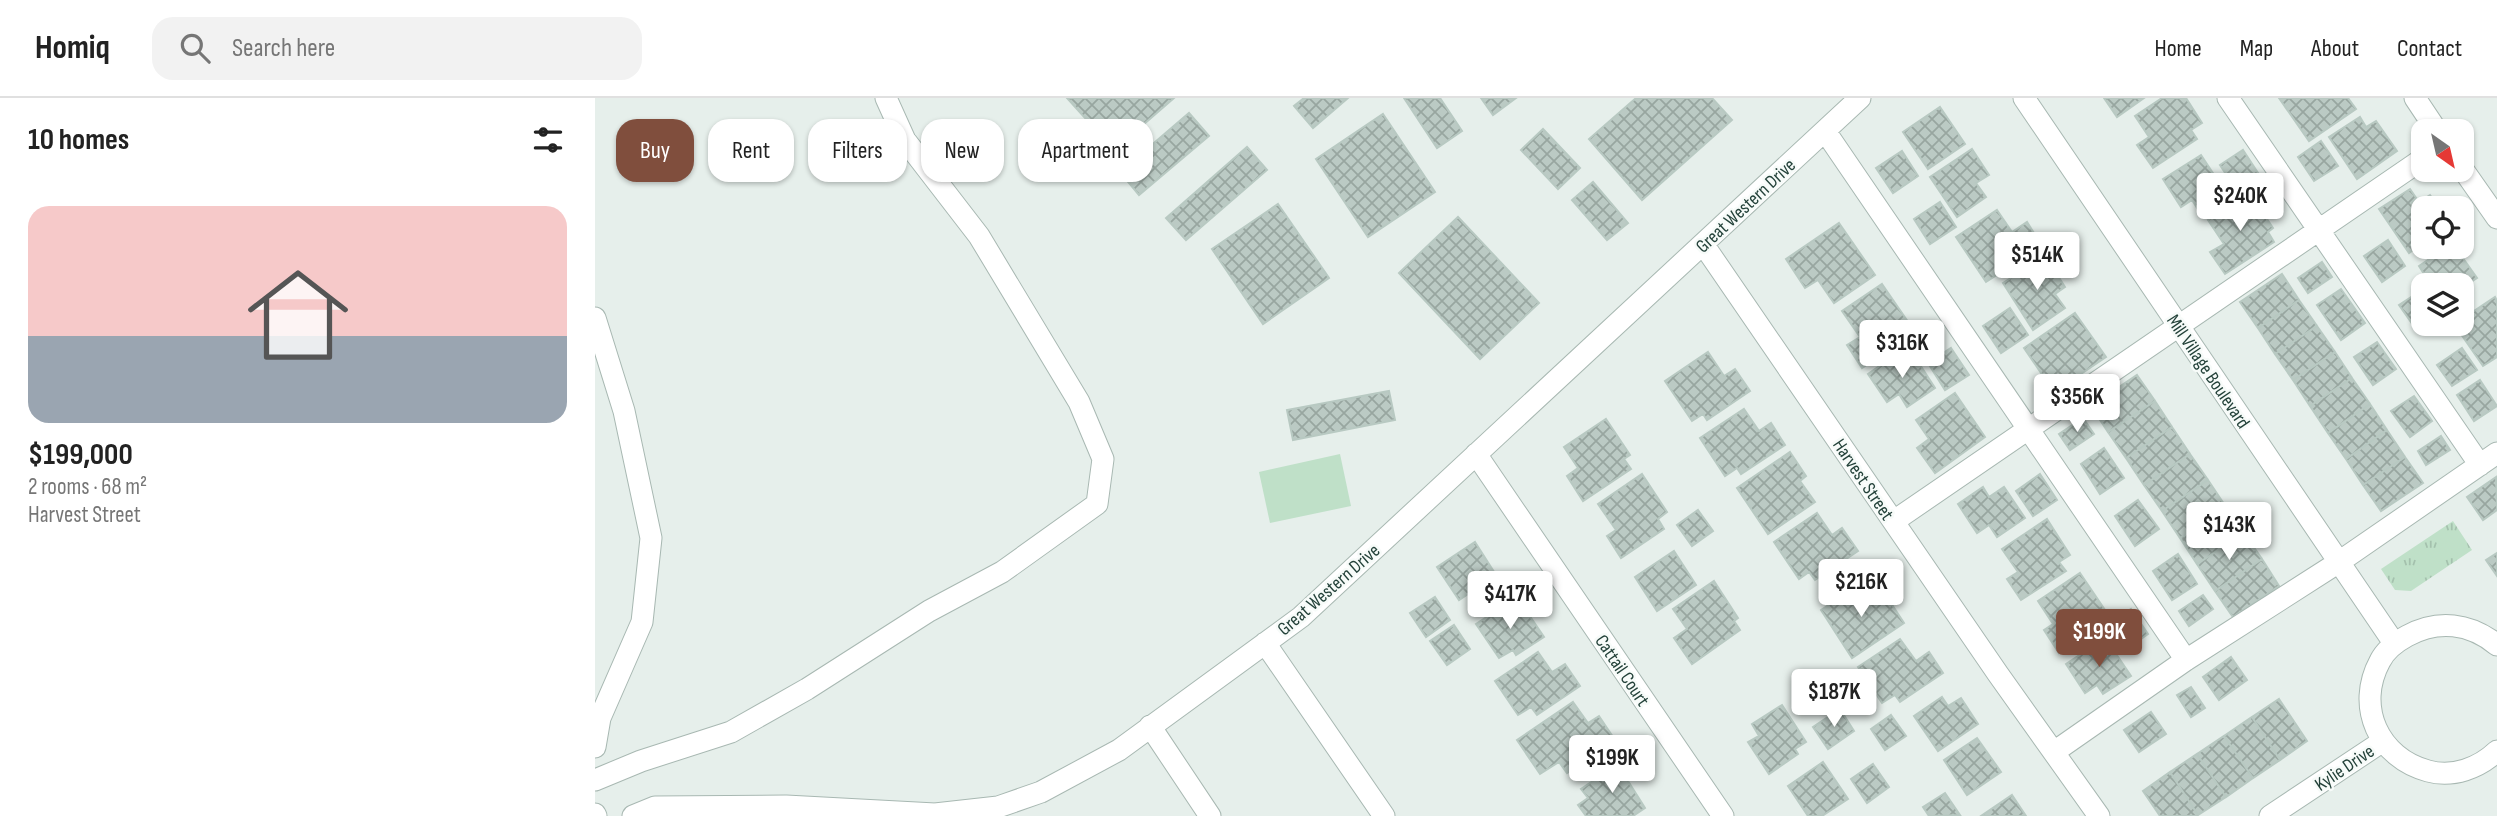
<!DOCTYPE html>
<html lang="en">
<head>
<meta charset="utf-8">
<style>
  body { margin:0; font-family:"Sofia Sans Condensed",sans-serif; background:#f2f2f2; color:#222; height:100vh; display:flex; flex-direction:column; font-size:26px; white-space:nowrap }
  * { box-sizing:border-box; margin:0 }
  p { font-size:23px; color:#767676 }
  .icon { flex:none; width:38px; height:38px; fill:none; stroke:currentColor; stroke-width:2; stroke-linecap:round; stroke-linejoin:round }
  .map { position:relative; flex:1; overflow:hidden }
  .details { display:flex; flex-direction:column; background:#fff; width:595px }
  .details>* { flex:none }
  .top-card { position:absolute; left:21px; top:21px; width:665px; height:63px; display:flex; gap:14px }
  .needle { width:46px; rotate:146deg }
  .buttons { position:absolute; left:1816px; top:21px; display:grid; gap:14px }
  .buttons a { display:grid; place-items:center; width:63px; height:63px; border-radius:14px; background:#fff; box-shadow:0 2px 5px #0004; font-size:35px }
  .price { position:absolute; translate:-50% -60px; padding:0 16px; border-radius:7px; background:#fff; color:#222; font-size:23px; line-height:46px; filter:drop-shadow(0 2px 4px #0008) }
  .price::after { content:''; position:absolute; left:50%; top:42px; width:21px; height:16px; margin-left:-10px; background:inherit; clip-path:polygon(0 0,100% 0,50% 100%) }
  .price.on { background:#804e3d; color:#fff }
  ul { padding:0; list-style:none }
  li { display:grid; align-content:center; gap:14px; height:371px; padding:0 28px }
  li span { display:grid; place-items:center; height:217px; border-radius:21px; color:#555 }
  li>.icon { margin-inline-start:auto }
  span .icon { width:126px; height:126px; fill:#fffc; stroke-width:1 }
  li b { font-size:30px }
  h2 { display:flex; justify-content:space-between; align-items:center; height:84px; padding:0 28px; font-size:30px }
  .chip { padding:0 24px; border-radius:21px; background:#fff; box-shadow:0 2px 5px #0004; font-size:24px; line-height:63px }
  .chip.on { background:#804e3d; color:#fff }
  header { display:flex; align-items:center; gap:42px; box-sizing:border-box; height:98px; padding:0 35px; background:#fff; border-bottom:2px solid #e0e0e0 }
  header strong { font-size:33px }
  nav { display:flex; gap:38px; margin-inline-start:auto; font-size:24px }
  .search { width:490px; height:63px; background:#f2f2f2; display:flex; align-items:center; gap:18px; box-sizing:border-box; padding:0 24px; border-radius:21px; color:#767676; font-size:26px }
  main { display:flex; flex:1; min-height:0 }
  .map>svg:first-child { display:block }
</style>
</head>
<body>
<header>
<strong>Homiq</strong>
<div class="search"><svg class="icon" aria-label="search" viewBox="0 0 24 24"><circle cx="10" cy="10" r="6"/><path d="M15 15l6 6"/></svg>Search here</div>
<nav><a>Home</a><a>Map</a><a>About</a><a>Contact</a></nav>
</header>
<main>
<section class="details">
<h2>10 homes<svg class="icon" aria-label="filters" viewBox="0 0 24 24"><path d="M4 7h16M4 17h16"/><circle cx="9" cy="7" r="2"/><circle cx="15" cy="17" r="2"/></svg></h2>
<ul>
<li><span style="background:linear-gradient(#f6c9c9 60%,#9aa5b1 0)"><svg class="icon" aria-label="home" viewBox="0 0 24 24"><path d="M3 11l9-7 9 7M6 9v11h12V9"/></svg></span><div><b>$199,000</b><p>2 rooms · 68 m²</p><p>Harvest Street</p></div></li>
</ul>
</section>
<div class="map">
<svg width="1902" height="718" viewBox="0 0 1902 718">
  <defs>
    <pattern id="grass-tufts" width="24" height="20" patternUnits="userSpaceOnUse" patternTransform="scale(1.75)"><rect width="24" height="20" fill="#bfe0c8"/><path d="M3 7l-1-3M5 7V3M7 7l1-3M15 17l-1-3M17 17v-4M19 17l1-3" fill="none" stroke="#a4c1ad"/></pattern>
    <pattern id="building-cross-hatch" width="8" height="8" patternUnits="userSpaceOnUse" patternTransform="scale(1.75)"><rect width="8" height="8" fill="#bbcac4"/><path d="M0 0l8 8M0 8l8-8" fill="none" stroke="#98a6a0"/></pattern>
  </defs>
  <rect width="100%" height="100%" fill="#e6efeb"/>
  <!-- grass -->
  <path fill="url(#grass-tufts)" d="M1858 423 1877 452 1816 493 1800 492 1786 471Z"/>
  <!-- pitch -->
  <path fill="#bfe0c8" d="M745 356 756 408 675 425 664 374Z"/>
  <!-- building -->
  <path fill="url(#building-cross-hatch)" stroke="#b8c9c2" stroke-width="2" d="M472 0H579L519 52Z
    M709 0H753L718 30 699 8Z
    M809 0H845L867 33 842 50Z
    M886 0H921L898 17Z
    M1041 0H1117L1137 22 1047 102 994 41Z
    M1509 0H1549L1522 19Z
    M1567 0H1591L1607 25 1596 32 1602 41 1558 70 1542 47 1554 39 1540 18Z
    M1684 0H1753L1761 11 1714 43Z
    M1345 9 1370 46 1333 71 1308 34Z
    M594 15 614 38 544 97 525 74Z
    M788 16 840 94 773 139 721 61Z
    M1765 19 1771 29 1781 23 1802 53 1762 81 1734 39Z
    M948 31 985 70 963 91 926 52Z
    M1726 43 1743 68 1719 83 1703 59Z
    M652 49 672 72 591 142 571 120Z
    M1377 51 1394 77 1381 85 1391 99 1362 119 1335 79Z
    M1648 52 1665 78 1642 93 1625 67Z
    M1307 53 1323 78 1298 95 1281 70Z
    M1606 57 1633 98 1606 116 1597 102 1586 109 1568 81Z
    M998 84 1033 125 1012 142 977 102Z
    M1815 91 1824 104 1835 97 1844 110H1829V144L1814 155 1784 111Z
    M1654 94 1678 130 1673 134 1679 144 1630 176 1615 154 1629 146 1613 122Z
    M1345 104 1361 129 1335 146 1319 121Z
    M683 106 734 180 668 226 617 151Z
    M1402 112 1417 134 1432 124 1447 148 1391 184 1361 139Z
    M863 119 944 205 885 261 804 175Z
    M1244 125 1280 177 1239 205 1223 182 1210 190 1191 161Z
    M1793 142 1810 168 1787 184 1769 158Z
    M1852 149H1860L1882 180 1867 190V187H1836L1824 168Z
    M1450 158 1470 189 1460 196 1470 210 1438 232 1408 185Z
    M1727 164 1737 179 1713 195 1703 180Z
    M1687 176 1704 202 1663 230 1645 204Z
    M1287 186 1320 234 1267 270 1252 247 1265 239 1247 213Z
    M1746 191 1770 225 1746 242 1722 207Z
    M1827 192 1829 194V226H1834L1823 234 1804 207Z
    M1900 199 1902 203V259L1888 268 1859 226H1867V221Z
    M1704 202 1722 228 1680 256 1663 230Z
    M1415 210 1433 237 1406 255 1388 228Z
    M1480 215 1511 259 1459 294 1429 250Z
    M1722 228 1740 254 1698 282 1680 256Z
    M1782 244 1801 271 1778 287 1759 259Z
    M1356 250 1374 277 1350 292 1333 265Z
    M1867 250 1882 272 1857 288 1842 267Z
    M1113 254 1129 278 1140 271 1155 293 1112 322 1108 316 1097 323 1070 283Z
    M1740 254 1757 280 1715 308 1698 282Z
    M1318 256 1340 290 1312 309 1304 296 1292 304 1273 276 1299 258 1304 265Z
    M1542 277 1560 303 1513 334 1496 308Z
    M1757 280 1775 306 1733 335 1715 308Z
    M1885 282 1902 308 1879 323 1862 297Z
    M794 293 800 322 698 342 692 312Z
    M1360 295 1390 339 1340 375 1322 350 1334 341 1321 322Z
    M1819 298 1837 323 1815 339 1796 313Z
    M1560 303 1577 329 1531 360 1513 334Z
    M1775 306 1792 332 1751 361 1733 335Z
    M1149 311 1164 333 1176 325 1190 347 1146 376 1142 370 1130 378 1105 340Z
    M1488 320 1499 336 1475 352 1464 336Z
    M1011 321 1035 357 1029 361 1036 371 988 403 972 378 983 370 969 349Z
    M1577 329 1595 356 1549 387 1531 360Z
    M1792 332 1810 359 1768 387 1751 361Z
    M1846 338 1855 352 1831 367 1823 353Z
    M1509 350 1529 380 1505 396 1486 366Z
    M1195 354 1211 378 1205 383 1220 404 1173 436 1142 390Z
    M1595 356 1613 382 1567 413 1549 387Z
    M1810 359 1828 385 1786 413 1768 387Z
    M1047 376 1072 414 1063 421 1069 431 1026 460 1012 438 1021 432 1003 406Z
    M1445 376 1462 402 1438 418 1421 393Z
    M1901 379 1902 412 1888 422 1872 399Z
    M1613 382 1631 409 1585 440 1567 413Z
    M1388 389 1394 399 1409 389 1430 420 1402 439 1394 427 1382 435 1363 406Z
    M1543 402 1564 431 1540 448 1520 418Z
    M1631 409 1649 435 1602 466 1585 440Z
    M1103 412 1118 433 1097 448 1082 427Z
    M1222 415 1237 437 1247 430 1263 453 1220 482 1214 474 1204 481 1179 444Z
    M1452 421 1475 457 1464 464 1471 473 1426 502 1412 481 1423 474 1407 451Z
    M1649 435 1667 461 1620 493 1602 466Z
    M880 444 901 477 864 502 842 469Z
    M1079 453 1101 487 1062 513 1040 479Z
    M1902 455V478L1891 462Z
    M1583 456 1602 486 1577 502 1558 473Z
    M1667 461 1684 488 1638 519 1620 493Z
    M1485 475 1510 512 1500 519 1505 527 1464 555 1449 532 1458 526 1443 503Z
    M1119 483 1143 520 1139 523 1145 532 1097 566 1079 540 1092 531 1078 511Z
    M1270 483 1284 504 1292 499 1309 525 1257 560 1226 512Z
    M1608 497 1618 511 1594 528 1584 513Z
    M840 499 855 522 831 539 815 515Z
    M910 507 916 515 928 508 949 539 921 557 918 552 904 560 881 526Z
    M1536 511 1553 536 1530 552 1513 527Z
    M859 527 875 551 852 567 835 543Z
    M1305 541 1321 563 1334 554 1348 575 1305 604 1300 597 1287 605 1263 569Z
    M1513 544 1536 578 1508 596 1502 587 1490 595 1471 566 1498 548 1500 553Z
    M943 554 957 574 970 566 985 588 942 617 936 609 923 617 900 583Z
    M1636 559 1652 582 1624 602 1608 579Z
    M1596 589 1610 610 1596 619 1582 597Z
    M1347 599 1353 608 1366 600 1383 626 1343 653 1319 618Z
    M1684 601 1712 643 1685 662 1657 619Z
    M978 604 993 625 1004 618 1020 642 972 675 964 664 945 676 922 642Z
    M1187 607 1211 644 1200 651 1203 656 1174 676 1153 644 1164 638 1157 626Z
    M1245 611 1259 633 1233 651 1218 629Z
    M1556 614 1571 636 1544 654 1529 632Z
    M1296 617 1311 638 1290 652 1276 631Z
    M1657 619 1685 662 1658 680 1629 638Z
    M1629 638 1658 680 1631 699 1602 656Z
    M1382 640 1406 674 1372 697 1349 662Z
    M1602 656 1631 699 1603 717 1575 674Z
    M1029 662 1039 678 1033 683 1050 710 1038 718H991L983 707 993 700 986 691Z
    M1228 664 1253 701 1227 718H1213L1193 688Z
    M1278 666 1294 689 1272 705 1256 681Z
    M1575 674 1603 717 1602 718H1565L1548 693Z
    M1350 695 1365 717 1334 718 1328 709Z
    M1417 697 1431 718H1386Z"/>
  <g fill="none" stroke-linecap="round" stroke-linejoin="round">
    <defs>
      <path id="minor" d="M1429 0 1799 545
        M1633 0 1885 367
        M1820 0 1842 33
        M1230 33 1591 562
        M1867 70 1902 120
        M1108 146 1403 576 1504 718
        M0 220 29 313 56 440 47 524 5 620 0 649
        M881 356 1128 718
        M1299 423 1829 60
        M670 545 789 718
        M1902 547C1875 525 1843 521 1812 538 1801 544 1791 551 1785 563 1760 609 1784 660 1833 673 1858 680 1884 670 1902 653
        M555 628 615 718
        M1459 654 1591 562 1744 464 1902 355
        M0 682 46 663 136 634 212 591 334 513 407 474 502 406 508 361 484 304 384 138 310 42 291 0
        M0 716 1 718
        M38 718 60 709 191 708 340 716 403 709 446 694 524 652 706 519 1265 0
        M1675 718 1788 643"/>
    </defs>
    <!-- minor casing -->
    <use href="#minor" stroke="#a8b8b2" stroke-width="23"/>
    <!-- minor -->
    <use href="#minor" stroke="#fff" stroke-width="21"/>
  </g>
  <g text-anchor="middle" stroke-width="5" stroke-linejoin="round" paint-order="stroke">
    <!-- street labels -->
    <g font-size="19" fill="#24423a" stroke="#f7fbf9">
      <text transform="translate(1150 107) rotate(-43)" y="7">Great Western Drive</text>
      <text transform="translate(1614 273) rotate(56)" y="7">Mill Village Boulevard</text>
      <text transform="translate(1269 381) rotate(56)" y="7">Harvest Street</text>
      <text transform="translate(733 491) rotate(-41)" y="7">Great Western Drive</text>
      <text transform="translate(1028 572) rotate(56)" y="7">Cattail Court</text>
      <text transform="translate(1749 669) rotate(-34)" y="7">Kylie Drive</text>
    </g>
  </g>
</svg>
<div class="buttons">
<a><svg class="needle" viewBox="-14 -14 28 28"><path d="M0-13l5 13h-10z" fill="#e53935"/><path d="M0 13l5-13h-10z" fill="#767676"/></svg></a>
<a><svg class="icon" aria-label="locate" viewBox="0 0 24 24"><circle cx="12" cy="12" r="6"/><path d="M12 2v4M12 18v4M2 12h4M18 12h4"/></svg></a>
<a><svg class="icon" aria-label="layers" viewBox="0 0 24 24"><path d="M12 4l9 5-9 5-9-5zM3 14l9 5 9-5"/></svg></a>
</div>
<b class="price" style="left:1645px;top:135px">$240K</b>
<b class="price" style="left:1442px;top:194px">$514K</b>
<b class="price" style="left:1307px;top:282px">$316K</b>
<b class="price" style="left:1482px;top:336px">$356K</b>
<b class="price" style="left:1634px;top:464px">$143K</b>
<b class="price" style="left:1266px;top:521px">$216K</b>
<b class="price" style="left:915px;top:533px">$417K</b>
<b class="price on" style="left:1504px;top:571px">$199K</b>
<b class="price" style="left:1239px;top:631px">$187K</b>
<b class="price" style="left:1017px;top:697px">$199K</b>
<div class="top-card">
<a class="chip on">Buy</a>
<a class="chip">Rent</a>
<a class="chip">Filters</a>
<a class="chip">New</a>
<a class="chip">Apartment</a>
</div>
</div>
</main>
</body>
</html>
